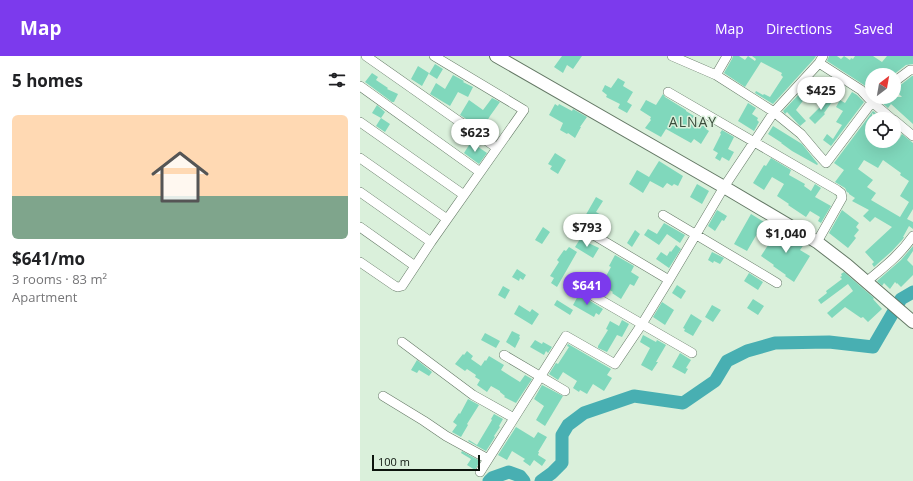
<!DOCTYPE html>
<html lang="en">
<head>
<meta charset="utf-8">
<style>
  body { margin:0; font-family:"Open Sans",sans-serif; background:#f2f2f2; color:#202124; height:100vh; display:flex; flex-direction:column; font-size:15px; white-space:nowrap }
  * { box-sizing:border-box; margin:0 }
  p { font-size:13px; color:#757577 }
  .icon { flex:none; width:22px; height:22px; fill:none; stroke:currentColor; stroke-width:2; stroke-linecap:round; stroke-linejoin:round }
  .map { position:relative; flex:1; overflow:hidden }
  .drawer { display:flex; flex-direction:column; background:#fff; width:360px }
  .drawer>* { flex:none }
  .needle { width:26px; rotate:31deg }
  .tools { position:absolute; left:505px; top:12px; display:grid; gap:8px }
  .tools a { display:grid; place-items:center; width:36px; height:36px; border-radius:50%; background:#fff; box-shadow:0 4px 16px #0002; font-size:20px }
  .scale { position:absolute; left:12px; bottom:10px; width:108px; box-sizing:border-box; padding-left:4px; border:2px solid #0c140d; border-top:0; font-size:11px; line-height:14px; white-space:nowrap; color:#0c140d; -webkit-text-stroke:3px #daf0db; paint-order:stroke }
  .price { position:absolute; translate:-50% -34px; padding:0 9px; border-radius:14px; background:#fff; color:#222; font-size:13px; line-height:26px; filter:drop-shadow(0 1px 2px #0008) }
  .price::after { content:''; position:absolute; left:50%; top:24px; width:12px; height:9px; margin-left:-6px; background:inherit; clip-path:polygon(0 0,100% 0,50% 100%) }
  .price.on { background:#7c3aed; color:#fff }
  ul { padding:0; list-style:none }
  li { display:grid; align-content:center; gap:8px; height:212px; padding:0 12px }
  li+li { border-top:1px solid #e0e0e0 }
  li span { display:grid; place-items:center; height:124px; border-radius:6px; color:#555 }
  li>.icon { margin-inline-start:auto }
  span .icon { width:72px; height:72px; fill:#fffc; stroke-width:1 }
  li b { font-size:17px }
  h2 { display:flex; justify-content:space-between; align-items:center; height:48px; padding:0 12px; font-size:17px }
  header { display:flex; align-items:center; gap:24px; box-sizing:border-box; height:56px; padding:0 20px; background:#7c3aed; color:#fff }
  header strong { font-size:19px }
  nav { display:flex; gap:22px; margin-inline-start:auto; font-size:14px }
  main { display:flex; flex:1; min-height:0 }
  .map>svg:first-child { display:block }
</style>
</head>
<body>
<header>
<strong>Map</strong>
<nav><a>Map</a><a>Directions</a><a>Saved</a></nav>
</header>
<main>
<section class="drawer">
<h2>5 homes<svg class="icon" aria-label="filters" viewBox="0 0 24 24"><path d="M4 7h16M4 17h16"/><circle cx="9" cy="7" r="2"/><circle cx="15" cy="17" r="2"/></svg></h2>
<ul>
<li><span style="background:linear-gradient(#ffd9b3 65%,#7fa58c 0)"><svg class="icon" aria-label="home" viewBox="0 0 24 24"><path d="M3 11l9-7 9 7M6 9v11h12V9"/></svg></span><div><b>$641/mo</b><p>3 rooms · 83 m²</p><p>Apartment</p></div></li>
</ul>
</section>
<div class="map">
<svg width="553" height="425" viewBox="0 0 553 425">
  <rect width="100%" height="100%" fill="#daf0db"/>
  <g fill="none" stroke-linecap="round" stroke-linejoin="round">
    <!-- river -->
    <path stroke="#48afb2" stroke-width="13" d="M129 425 132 422 149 416 160 420 164 425
      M181 425 192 417 202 407V379L208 369 224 357 274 340 323 347 355 325 367 305 387 295 415 287 469 286 513 291 541 243 553 236"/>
  </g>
  <!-- building -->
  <path fill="#80d8bc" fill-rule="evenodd" d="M202 0H222L213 13 207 9 203 17 194 11Z
    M373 0H379L385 4 388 0 395 5 396 3 392 0H456L454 3 413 48 395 37 396 35 403 39 404 38 410 41 423 21 421 19 422 17 401 6 385 31 364 17 372 3Z
    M469 0H477L481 3 484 0 490 4 491 2 493 3 495 0H513L522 6 527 0H553V8L546 9 533 19H512V37L504 29 467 5Z
    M75 8 83 13 77 23 69 18Z
    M58 10 69 17 62 30 51 23Z
    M12 17 18 21 16 24 28 32 27 33 38 38 34 46H32L5 26Z
    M93 19 104 25 103 26 113 31 108 41 98 36 90 50 70 38 76 27 85 33Z
    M552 20H553V68L531 48 528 52 521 46 523 41H542L534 33V32L538 31Z
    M258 22 265 26 263 30 273 36 267 46 272 49 267 57 258 52 260 48 246 41 247 39 242 35 245 29 251 32Z
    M453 27 462 34 458 40 454 37 452 41 448 38 436 54 446 65 440 70 427 56 425 58 423 55 445 32 448 34Z
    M492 36 497 39 504 46 471 90 463 84 467 78 473 83 482 69 476 66 483 55 476 51 480 44 485 47Z
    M303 38 305 41 326 54V55L334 60 332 63 347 72 346 73 349 75 341 88 334 83 331 87 306 73 301 81 285 72 291 64 290 63 291 61 280 54 286 44 296 49Z
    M132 42 140 46 130 60 123 72 112 65 111 66 100 59 109 44 123 54Z
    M465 42 472 46 464 57 465 58 455 68 449 62 463 48 462 47Z
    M388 47 396 52 392 58 398 62 397 64 399 66 394 75 378 65Z
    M195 48 198 50 199 48 212 55 213 53 227 61 220 71H221L215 82 208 77 207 78 200 74 203 67 189 59Z
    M17 49 25 56 21 62 12 57Z
    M513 55 523 63H520L512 57V85H534V80L539 83 542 78 553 87V153L547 163 553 166V173L549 170 543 181H544L543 183 532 195 514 211 512 208 514 206 505 196 519 183 532 171 515 161 510 166 503 160 509 154 492 145 495 142 489 138V137L487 136 485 132 475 126 484 114 474 107ZM504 104 518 112 523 104 541 117 540 119 549 125 540 140 549 146 540 161 511 144 516 137 507 131 513 124 498 113Z
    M21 62 30 68 25 76 16 70Z
    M413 70 442 88 458 108 457 109 432 95 421 87H422L408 78Z
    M362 74 374 81 368 93 374 96 369 105 362 101 360 105 355 102 358 97 353 94 361 78 360 77Z
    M111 86 127 97 119 108 104 97Z
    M195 97 206 104 198 118 190 113 192 110 188 108Z
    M411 102 431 114 429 119 445 128 444 130 451 135 455 128 461 132 455 141 471 150 461 167 458 165 460 161 450 155 446 161 428 149 429 148 417 140 424 128 412 121 404 134 393 127 404 109 406 110Z
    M299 105 323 120 318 130 314 128 312 130 307 127 303 132 290 125 283 137 269 128 277 114 289 121Z
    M337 128 349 135 342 148 330 141Z
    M236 141 243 145 236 156 245 161 240 171 229 164V165L224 162Z
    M357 154 367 160 364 165 362 164 355 175 348 170Z
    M482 154 499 167 496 171 499 174 494 180 496 182 488 192 469 177Z
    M391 158 404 166 387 195 374 188Z
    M304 167 325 179 320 187 307 178 299 189 284 179 288 173 297 178Z
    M183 171 190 176 182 188 175 184Z
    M419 172 445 187 440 194 450 200 434 226 425 220 426 219 413 210 414 209 401 200Z
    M275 174 280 178 272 191 267 187Z
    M220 183 239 192 233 202 215 191Z
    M316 189 321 193 309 212 296 203 301 196 307 200 310 195 311 196Z
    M553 190V195L547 204 553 210V219L541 231 537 227V228L535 226 530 233 524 227 522 230 517 225 541 204Z
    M209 191 217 196 197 231 191 227 194 222 190 220 199 206 197 204 204 194 206 195Z
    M352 196 364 202 360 208 354 205 353 207 348 204Z
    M255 199 274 210 271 216 279 221 274 230 270 228 261 243 252 237 253 236 237 227 235 230 227 226 232 216 245 222 251 211 249 210Z
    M157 213 166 219 163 224 160 222 159 225 152 221Z
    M484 216 514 242 513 243 522 253 508 266 503 261 501 262 485 251 472 262 467 257 493 235 488 228 461 248 458 244 467 237 466 235 482 223 480 221 482 220 481 218Z
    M389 217 403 226 398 234 384 225Z
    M317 229 326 235 321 243 312 237Z
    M143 230 150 234 145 243 138 239Z
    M219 238 243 253 239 259 236 257 234 261 213 249Z
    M393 243 404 250 398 259 387 252Z
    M197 244 213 254 210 259 194 249Z
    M302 246 314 254 305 269 293 261Z
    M159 249 170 256 172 253 179 258 172 269 154 258Z
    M352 249 361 254 353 266 345 261Z
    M331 258 342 265 333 280 324 275 325 273 323 272Z
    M262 264 269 268 262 281 257 279 247 296 238 292V290L248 274 246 273 250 265 259 270Z
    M152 275 160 279 159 281 160 282 155 292 146 286Z
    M125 277 140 285 136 292 121 284Z
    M283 279 296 286 297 284 306 289 296 306H298L292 315 281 309 290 292 280 286Z
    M175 284 182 288 183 286 192 291 188 297 186 295 184 299 170 291Z
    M208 288 251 313 247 319 252 322 244 335 233 328 227 338 220 334 219 336 213 332 217 325 203 316 198 324 189 318 196 307 198 308 209 291 207 290Z
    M107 295 113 300 111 303 121 310 125 304 126 305 129 300 144 309 141 314 160 326 165 319 172 323 156 347 144 341 145 340 140 336V335L131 330 127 336 117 329 120 324 115 321 116 319 107 313 105 315 95 308 103 298 104 299Z
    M320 297 331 304 326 312 328 313 325 318 312 311Z
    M57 304 72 316 69 320 59 314 57 317 51 314Z
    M182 329 203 340 185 370 176 364 184 350 174 343Z
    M108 343 119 349 107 368 108 369 101 381 92 376 97 369 93 366 99 357 100 358Z
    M134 358 143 363 139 370 140 371 134 380 135 381 126 395 108 385 109 384 117 389 132 364 131 363Z
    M156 371 174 382 178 376 187 381 178 396H179L178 399 186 404 182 410 174 404 170 410 163 405 165 403 152 395 147 404 138 399Z
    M102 395 120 405 115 414 107 409 111 403 101 397Z"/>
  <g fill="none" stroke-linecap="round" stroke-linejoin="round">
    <defs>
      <path id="street" d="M6 0 137 92
        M312 0 356 19 414 56 441 78 457 97 466 107 512 46 517 41
        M459 7 501 34 512 46 532 63
        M356 19 367 0
        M534 26 550 14H553
        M0 30 120 116
        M308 36 477 134 481 137 482 142 457 186
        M534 64 553 80
        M0 66 104 139
        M0 102 87 163
        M0 136 71 186
        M303 159 417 227
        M0 171 55 210
        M232 178 309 224
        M0 206 35 230 38 231 42 230 71 186 164 54 74 0
        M506 226C524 211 539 200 553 180
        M223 234 332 297
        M42 286 113 339 154 362
        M144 299 205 335
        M23 340 64 365 86 380 128 403
        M120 416 206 280 255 308 282 268 309 224 364 131 414 56 459 7 463 0"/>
      <path id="secondary" d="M136 0 364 131 457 186 487 209 553 266"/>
    </defs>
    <!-- street casing -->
    <use href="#street" stroke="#647865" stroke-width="10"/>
    <!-- secondary casing -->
    <use href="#secondary" stroke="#647865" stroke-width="14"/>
    <!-- street -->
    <use href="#street" stroke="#fff" stroke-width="9"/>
    <!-- secondary -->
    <use href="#secondary" stroke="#fff" stroke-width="12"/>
  </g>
  <g text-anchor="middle" stroke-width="3" stroke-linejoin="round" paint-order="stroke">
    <!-- quarter labels -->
    <g font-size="14" letter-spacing="1" fill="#3a4c3b" stroke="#daf0db">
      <text x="333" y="71">ALNAY</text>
    </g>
  </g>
</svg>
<div class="tools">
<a><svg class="needle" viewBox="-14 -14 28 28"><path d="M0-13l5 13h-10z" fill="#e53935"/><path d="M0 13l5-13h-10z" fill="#757577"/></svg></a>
<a><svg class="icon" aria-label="locate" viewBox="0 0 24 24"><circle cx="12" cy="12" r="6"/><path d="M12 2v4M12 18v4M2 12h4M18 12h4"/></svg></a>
</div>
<div class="scale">100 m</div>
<b class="price" style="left:461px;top:55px">$425</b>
<b class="price" style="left:115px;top:97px">$623</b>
<b class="price" style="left:227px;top:192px">$793</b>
<b class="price" style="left:426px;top:198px">$1,040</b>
<b class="price on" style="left:227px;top:250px">$641</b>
</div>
</main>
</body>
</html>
